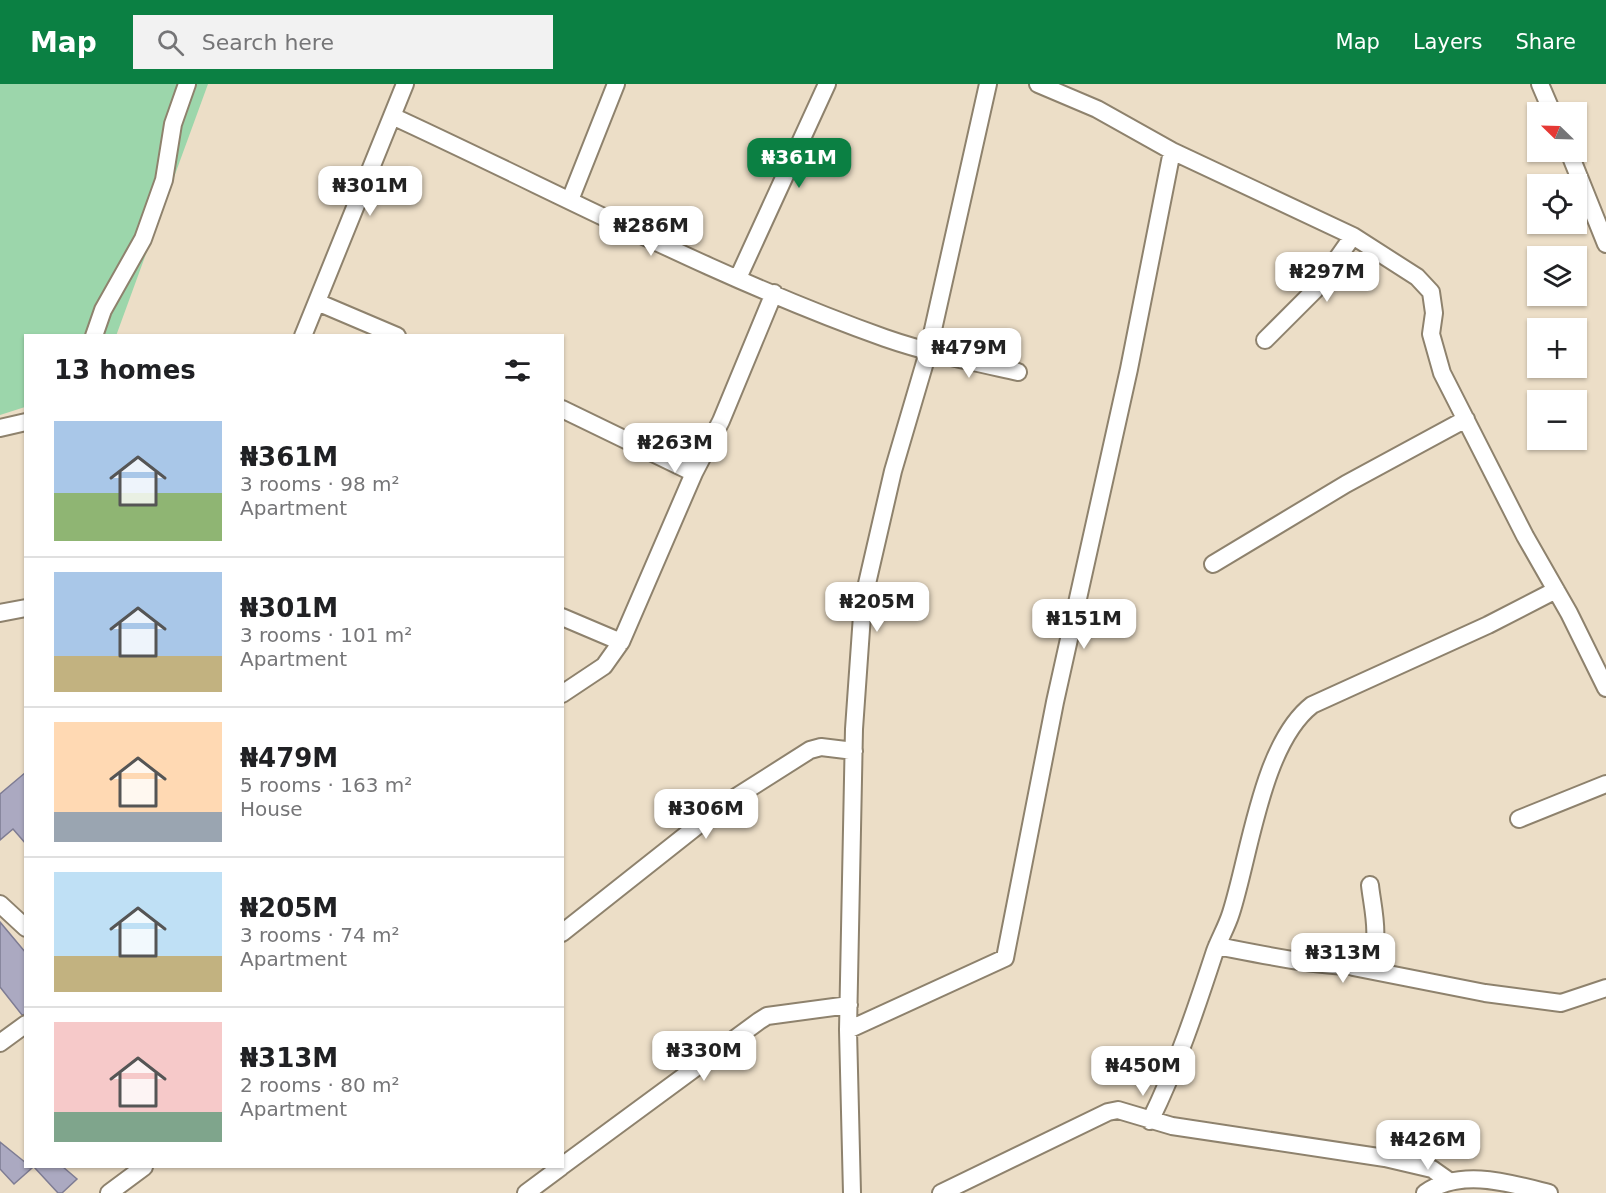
<!DOCTYPE html>
<html lang="en">
<head>
<meta charset="utf-8">
<style>
  body { margin:0; font-family:"DejaVu Sans",sans-serif; background:#f2f2f2; color:#202124; height:100vh; display:flex; flex-direction:column; font-size:22px; white-space:nowrap }
  * { box-sizing:border-box; margin:0 }
  p { font-size:20px; color:#757577 }
  .icon { flex:none; width:33px; height:33px; fill:none; stroke:currentColor; stroke-width:2; stroke-linecap:round; stroke-linejoin:round }
  .map { position:relative; flex:1; overflow:hidden }
  .panel { position:absolute; left:24px; top:250px; width:540px; height:834px; display:flex; flex-direction:column; background:#fff; border-radius:0px; box-shadow:0 2px 4px #0004 }
  .panel>* { flex:none }
  .needle { width:39px; rotate:293deg }
  .fabs { position:absolute; left:1527px; top:18px; display:grid; gap:12px }
  .fabs a { display:grid; place-items:center; width:60px; height:60px; border-radius:0px; background:#fff; box-shadow:0 2px 4px #0004; font-size:30px }
  .price { position:absolute; translate:-50% -51px; padding:0 14px; border-radius:12px; background:#fff; color:#222; font-size:20px; line-height:39px; filter:drop-shadow(0 2px 3px #0008) }
  .price::after { content:''; position:absolute; left:50%; top:36px; width:18px; height:14px; margin-left:-9px; background:inherit; clip-path:polygon(0 0,100% 0,50% 100%) }
  .price.current { background:#0b8043; color:#fff }
  ul { padding:0; list-style:none }
  li { display:flex; align-items:center; gap:18px; height:150px; padding:0 30px }
  li+li { border-top:2px solid #e0e0e0 }
  li span { display:grid; place-items:center; flex:none; width:168px; height:120px; border-radius:0px; color:#555 }
  li>.icon { margin-inline-start:auto }
  span .icon { width:72px; height:72px; fill:#fffc; stroke-width:1 }
  li b { font-size:26px }
  h2 { display:flex; justify-content:space-between; align-items:center; height:72px; padding:0 30px; font-size:26px }
  header { display:flex; align-items:center; gap:36px; box-sizing:border-box; height:84px; padding:0 30px; background:#0b8043; color:#fff }
  header strong { font-size:28px }
  nav { display:flex; gap:33px; margin-inline-start:auto; font-size:21px }
  .search { width:420px; height:54px; background:#f2f2f2; display:flex; align-items:center; gap:15px; box-sizing:border-box; padding:0 21px; border-radius:0px; color:#757577; font-size:22px }
  .map>svg:first-child { display:block }
</style>
</head>
<body>
<header>
<strong>Map</strong>
<div class="search"><svg class="icon" aria-label="search" viewBox="0 0 24 24"><circle cx="10" cy="10" r="6"/><path d="M15 15l6 6"/></svg>Search here</div>
<nav><a>Map</a><a>Layers</a><a>Share</a></nav>
</header>
<div class="map">
<svg width="1606" height="1109" viewBox="0 0 1606 1109">
  <rect width="100%" height="100%" fill="#ecdec7"/>
  <!-- green -->
  <path fill="#9cd6ab" d="M0 0H208L116 252H26L25 323 0 331Z"/>
  <!-- building -->
  <path fill="#aba9c1" stroke="#7e7c93" stroke-width="1.5" d="M26 688V760L13 745 0 756V710Z
    M0 838 26 869V930L22 931 0 903Z
    M0 1058 26 1079V1083L32 1084 14 1100 0 1085Z
    M34 1083H63L77 1095 62 1109H58Z"/>
  <g fill="none" stroke-linecap="round" stroke-linejoin="round">
    <defs>
      <path id="street" d="M1038 0 1097 25 1172 67 1353 152 1417 193 1431 208 1434 229 1431 250 1442 289 1525 452 1569 529 1606 604
        M1540 0 1552 28
        M392 32C555 107 716 194 885 254 928 269 973 278 1018 288
        M1569 68 1606 160
        M570 116 616 0
        M738 194 827 0
        M317 218 397 252
        M94 252 103 226 143 155 164 96 173 40 187 0
        M303 252 405 0
        M1265 256 1315 206 1353 152
        M562 325 694 389
        M0 344 26 338
        M1213 480 1346 400 1466 335
        M0 529 26 524
        M562 533 621 558 694 389 721 337 774 209
        M562 610 604 582 621 558
        M1519 735 1606 700
        M0 820 26 844
        M562 849 725 720 810 666 821 663 854 667
        M1217 862C1240 866 1353 891 1366 878 1383 861 1372 822 1370 801
        M1353 883 1485 909 1561 919 1606 904
        M848 946 1005 874 1055 618 1129 285 1172 67
        M0 959 26 940
        M1150 1037C1177 982 1196 925 1215 867 1220 854 1227 842 1231 829 1250 770 1262 660 1312 621L1488 541 1556 506
        M562 1082 759 937 767 932 849 921
        M109 1109 144 1083
        M526 1109 561 1083
        M852 1109 848 946 854 645 863 517 893 387 928 268 988 0
        M941 1109 1108 1028 1118 1026 1172 1042 1385 1074 1432 1085 1449 1097
        M1425 1109C1461 1084 1509 1099 1549 1109"/>
    </defs>
    <!-- street casing -->
    <use href="#street" stroke="#8e826d" stroke-width="20"/>
    <!-- street -->
    <use href="#street" stroke="#fff" stroke-width="16"/>
  </g>
</svg>
<div class="fabs">
<a><svg class="needle" viewBox="-14 -14 28 28"><path d="M0-13l5 13h-10z" fill="#e53935"/><path d="M0 13l5-13h-10z" fill="#757577"/></svg></a>
<a><svg class="icon" aria-label="locate" viewBox="0 0 24 24"><circle cx="12" cy="12" r="6"/><path d="M12 2v4M12 18v4M2 12h4M18 12h4"/></svg></a>
<a><svg class="icon" aria-label="layers" viewBox="0 0 24 24"><path d="M12 4l9 5-9 5-9-5zM3 14l9 5 9-5"/></svg></a>
<a>+</a>
<a>−</a>
</div>
<b class="price current" style="left:799px;top:105px">₦361M</b>
<b class="price" style="left:370px;top:133px">₦301M</b>
<b class="price" style="left:651px;top:173px">₦286M</b>
<b class="price" style="left:1327px;top:219px">₦297M</b>
<b class="price" style="left:969px;top:295px">₦479M</b>
<b class="price" style="left:675px;top:390px">₦263M</b>
<b class="price" style="left:877px;top:549px">₦205M</b>
<b class="price" style="left:1084px;top:566px">₦151M</b>
<b class="price" style="left:706px;top:756px">₦306M</b>
<b class="price" style="left:1343px;top:900px">₦313M</b>
<b class="price" style="left:704px;top:998px">₦330M</b>
<b class="price" style="left:1143px;top:1013px">₦450M</b>
<b class="price" style="left:1428px;top:1087px">₦426M</b>
<section class="panel">
<h2>13 homes<svg class="icon" aria-label="filters" viewBox="0 0 24 24"><path d="M4 7h16M4 17h16"/><circle cx="9" cy="7" r="2"/><circle cx="15" cy="17" r="2"/></svg></h2>
<ul>
<li><span style="background:linear-gradient(#a9c7e8 60%,#8fb573 0)"><svg class="icon" aria-label="home" viewBox="0 0 24 24"><path d="M3 11l9-7 9 7M6 9v11h12V9"/></svg></span><div><b>₦361M</b><p>3 rooms · 98 m²</p><p>Apartment</p></div></li>
<li><span style="background:linear-gradient(#a9c7e8 70%,#c2b280 0)"><svg class="icon" aria-label="home" viewBox="0 0 24 24"><path d="M3 11l9-7 9 7M6 9v11h12V9"/></svg></span><div><b>₦301M</b><p>3 rooms · 101 m²</p><p>Apartment</p></div></li>
<li><span style="background:linear-gradient(#ffd9b3 75%,#9aa5b1 0)"><svg class="icon" aria-label="home" viewBox="0 0 24 24"><path d="M3 11l9-7 9 7M6 9v11h12V9"/></svg></span><div><b>₦479M</b><p>5 rooms · 163 m²</p><p>House</p></div></li>
<li><span style="background:linear-gradient(#bfe0f5 70%,#c2b280 0)"><svg class="icon" aria-label="home" viewBox="0 0 24 24"><path d="M3 11l9-7 9 7M6 9v11h12V9"/></svg></span><div><b>₦205M</b><p>3 rooms · 74 m²</p><p>Apartment</p></div></li>
<li><span style="background:linear-gradient(#f6c9c9 75%,#7fa58c 0)"><svg class="icon" aria-label="home" viewBox="0 0 24 24"><path d="M3 11l9-7 9 7M6 9v11h12V9"/></svg></span><div><b>₦313M</b><p>2 rooms · 80 m²</p><p>Apartment</p></div></li>
</ul>
</section>
</div>
</body>
</html>
